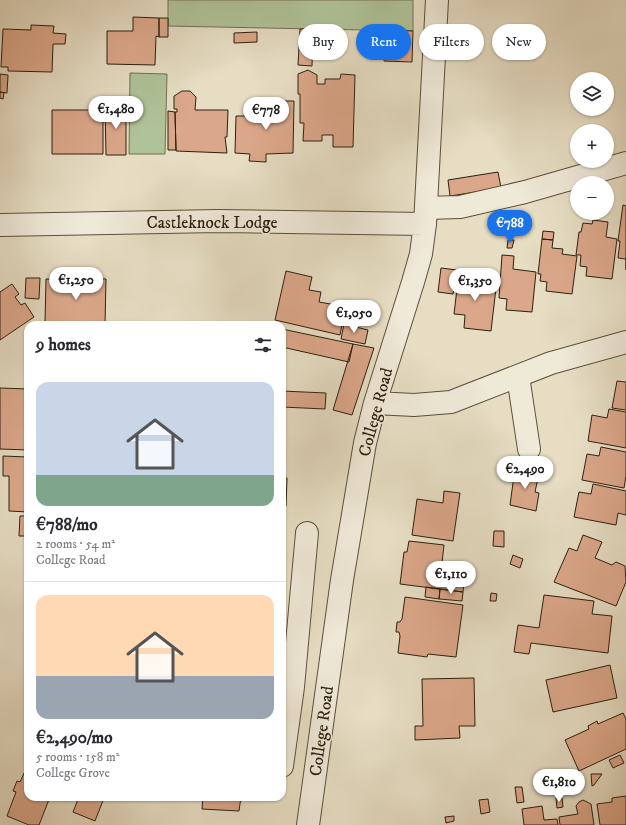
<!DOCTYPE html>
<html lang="en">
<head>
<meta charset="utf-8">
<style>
  body { margin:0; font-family:"IM FELL DW Pica",serif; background:#f2f2f3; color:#2b2b33; height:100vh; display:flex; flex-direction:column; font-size:15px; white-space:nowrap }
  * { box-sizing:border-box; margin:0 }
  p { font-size:13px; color:#7c7c81 }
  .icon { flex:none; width:22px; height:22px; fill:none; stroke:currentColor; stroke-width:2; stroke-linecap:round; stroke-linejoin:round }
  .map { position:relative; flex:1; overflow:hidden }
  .details { position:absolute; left:24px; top:321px; width:262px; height:480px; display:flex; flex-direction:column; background:#fff; border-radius:12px; box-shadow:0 1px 3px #0004 }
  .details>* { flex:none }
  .guide { position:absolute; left:298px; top:24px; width:268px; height:36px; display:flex; gap:8px }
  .controls { position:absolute; left:570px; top:72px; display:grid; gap:8px }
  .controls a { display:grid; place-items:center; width:44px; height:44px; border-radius:50%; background:#fff; box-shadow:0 1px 3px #0004; font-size:20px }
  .price { position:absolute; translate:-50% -34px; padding:0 9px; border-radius:14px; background:#fff; color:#222; font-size:13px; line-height:26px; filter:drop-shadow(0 1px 2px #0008) }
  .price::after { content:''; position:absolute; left:50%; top:24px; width:12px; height:9px; margin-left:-6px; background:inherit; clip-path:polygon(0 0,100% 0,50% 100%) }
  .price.selected { background:#1a73e8; color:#fff }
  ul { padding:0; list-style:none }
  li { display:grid; align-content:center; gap:8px; height:212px; padding:0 12px }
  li+li { border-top:1px solid #e1e1e2 }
  li span { display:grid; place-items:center; height:124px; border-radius:12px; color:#555 }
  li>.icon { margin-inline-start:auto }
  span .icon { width:72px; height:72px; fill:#fffc; stroke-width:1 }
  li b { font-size:17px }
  h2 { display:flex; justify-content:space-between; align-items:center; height:48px; padding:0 12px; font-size:17px }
  .pill { padding:0 14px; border-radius:18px; background:#fff; box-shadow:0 1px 3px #0004; font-size:14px; line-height:36px }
  .pill.selected { background:#1a73e8; color:#fff }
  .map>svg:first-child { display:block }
</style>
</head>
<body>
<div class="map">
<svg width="626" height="825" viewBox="0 0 626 825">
  <rect width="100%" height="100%" fill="#e6ddc3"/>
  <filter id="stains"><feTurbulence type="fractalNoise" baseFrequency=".005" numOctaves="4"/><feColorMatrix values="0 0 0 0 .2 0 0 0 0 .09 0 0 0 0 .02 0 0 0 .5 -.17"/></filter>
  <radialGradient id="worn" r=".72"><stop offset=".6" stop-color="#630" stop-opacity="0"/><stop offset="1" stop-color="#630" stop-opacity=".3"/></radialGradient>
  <!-- green -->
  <path fill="#b0c298" stroke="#6e7153" d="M168 0H413V31L168 26Z
    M130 73 167 74 165 154H129Z"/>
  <!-- building -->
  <path fill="#dba78a" stroke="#2d200e" d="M133 17 159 18V37L156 36 155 65 107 64V31H133Z
    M159 18H168V37H159Z
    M31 25 54 26 53 33 66 34 65 44H53L52 72 8 71V67H1L3 29 31 30Z
    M300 29H313L312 66 298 65Z
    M385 30 413 31 412 62 384 61Z
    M257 32V42L234 43V33Z
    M308 70 317 75V84H325V79H340L341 74 355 75 353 147H333V135H322V141H303L304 123H300V94H298V74Z
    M0 74 8 75 7 93 0 92Z
    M182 91H190L196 97 195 110H228L227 137H225L227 153 176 151 175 112H177V109H174V96Z
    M0 92 4 93 3 99 0 98Z
    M261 101H294L293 153 266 154V162L249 161 250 154 235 153 236 116H261Z
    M105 106H126V155H106Z
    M52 110H103V154H52Z
    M168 111 175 112 176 150H168Z
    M498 172 501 188 450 196 448 180Z
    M623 205 626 206V270V259L618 258 620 241H618Z
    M593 220 608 222 606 237 617 239 612 279 586 276 587 267 580 266 581 255H576L579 232H581L583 223 592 224Z
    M543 231 554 232 553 240 542 239Z
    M542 239 553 240 552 248 563 249 562 254 577 256 572 294 546 291 547 282 540 281 541 274H538Z
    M508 240H514L512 248H507Z
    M502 255 514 256 513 269 536 272 532 312 506 310 507 299 499 298Z
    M441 268 457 270 453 294 438 292Z
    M286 271 312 277 309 290 321 292 319 302 336 305 334 312 344 314 340 335 275 320Z
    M459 272 484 275 483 287 496 288 491 331 464 328 465 315 454 314Z
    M26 278H40L39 299 25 298Z
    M86 278 106 279 105 324 45 322 46 279 86 281Z
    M12 284 19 294 15 297 21 305 25 303 34 317 0 340V292Z
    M344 324 368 330 365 344 341 339Z
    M282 329 353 344 349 362 282 347Z
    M353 344 374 348 352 415 333 410Z
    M617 381 626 382V410L612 408Z
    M0 388 28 389V450L0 449Z
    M282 391 326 393 325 409 282 407Z
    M609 409 626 412V448L588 441 592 415 607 418Z
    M601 447 626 452V476L624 488 582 480 587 454 599 456Z
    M3 456 28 457V512L9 511V476H3Z
    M515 468 539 473 535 492 539 493 536 511 510 505Z
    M282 478H287L286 506H282Z
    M593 484 626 491V515L618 513 616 525 574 517 579 492 591 494Z
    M444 491 460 493 453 541 412 535 417 499 443 503Z
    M20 516H28V536H19Z
    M494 531H504V547L493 546Z
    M583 535 602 542 595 558 612 565 616 562 625 566 626 582 616 606 554 582 569 548 577 551Z
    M409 541 444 545 440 581 464 583 463 592 400 584 404 552H407Z
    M513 555 523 559 520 568 510 564Z
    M426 587 440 589 439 599 425 597Z
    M440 589 463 592 462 601 439 599Z
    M491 593 497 594 496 601H490Z
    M544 595 594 601 592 614 612 616 608 653 531 643 529 654 514 652 518 625 539 628Z
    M405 597 463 605 456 657 428 654 427 657 398 653 400 636 399 632H396L397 622H400L402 619Z
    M610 665 617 698 553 712 546 680Z
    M474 678 475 726H459L460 738 415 740V726H423L422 679Z
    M623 713 626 719V749L579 771 565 740 589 729 588 726 597 721 598 724Z
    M620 755 624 763 613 768 609 760Z
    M26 769 28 770V797H50L39 825H29L7 816 16 792 13 791 17 781 20 782Z
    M591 774H602L594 785 592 786Z
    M515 787H522L524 802 517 803Z
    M626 796V825H600L597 804 612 802V798Z
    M79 797 104 798 95 821 73 812Z
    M203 797H241L239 811 202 809Z
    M556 798H562L563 807 557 808Z
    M488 799 490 812 481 814 479 800Z
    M583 800 591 804 594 825H560L559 817 578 814 576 806 579 802Z
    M542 806 544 820 557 819 558 825H524L522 809Z
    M454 816V821L446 823 445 817Z"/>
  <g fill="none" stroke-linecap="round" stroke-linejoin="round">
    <defs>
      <path id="minor" d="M426 208 460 207 525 192 626 163
        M0 225 218 221 425 224
        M518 376 529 449
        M375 403 414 405 451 402 551 363 626 342
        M282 766 293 687 307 533
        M308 825 342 580 365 443 375 403 413 282 421 254 425 224 437 0"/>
    </defs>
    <!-- minor casing -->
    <use href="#minor" stroke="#5b4f3b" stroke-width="24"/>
    <!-- minor -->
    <use href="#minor" stroke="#efe9d8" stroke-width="22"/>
  </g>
  <g text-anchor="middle" stroke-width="3" stroke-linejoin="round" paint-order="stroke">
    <!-- street labels -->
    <g font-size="17" fill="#2d200e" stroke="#efe9d8">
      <text x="212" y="228">Castleknock Lodge</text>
      <text transform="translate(375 412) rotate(-75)" y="6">College Road</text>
      <text transform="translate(321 731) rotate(-82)" y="6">College Road</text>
    </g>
  </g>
  <rect width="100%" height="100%" filter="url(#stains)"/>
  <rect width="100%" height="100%" fill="url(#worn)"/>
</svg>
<div class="controls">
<a><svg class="icon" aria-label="layers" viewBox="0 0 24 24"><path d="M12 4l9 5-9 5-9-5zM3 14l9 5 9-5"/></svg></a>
<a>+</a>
<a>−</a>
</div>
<b class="price" style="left:116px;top:130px">€1,480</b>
<b class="price" style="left:266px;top:131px">€778</b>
<b class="price selected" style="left:510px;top:244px">€788</b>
<b class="price" style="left:76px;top:301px">€1,250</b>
<b class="price" style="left:475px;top:302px">€1,350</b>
<b class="price" style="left:354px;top:334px">€1,050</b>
<b class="price" style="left:525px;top:490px">€2,490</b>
<b class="price" style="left:451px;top:595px">€1,110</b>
<b class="price" style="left:559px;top:803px">€1,810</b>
<div class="guide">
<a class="pill">Buy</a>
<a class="pill selected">Rent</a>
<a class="pill">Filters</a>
<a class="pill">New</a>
</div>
<section class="details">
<h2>9 homes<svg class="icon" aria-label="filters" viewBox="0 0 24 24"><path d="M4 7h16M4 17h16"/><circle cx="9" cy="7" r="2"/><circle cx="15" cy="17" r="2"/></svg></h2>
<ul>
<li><span style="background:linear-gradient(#c9d6e8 75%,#7fa58c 0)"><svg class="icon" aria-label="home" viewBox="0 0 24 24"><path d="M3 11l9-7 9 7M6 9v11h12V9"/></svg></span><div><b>€788/mo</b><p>2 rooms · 54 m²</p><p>College Road</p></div></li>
<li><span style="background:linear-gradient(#ffd9b3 65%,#9aa5b1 0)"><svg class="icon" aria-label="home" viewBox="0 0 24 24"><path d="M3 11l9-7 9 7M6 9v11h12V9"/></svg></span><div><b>€2,490/mo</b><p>5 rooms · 158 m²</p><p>College Grove</p></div></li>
</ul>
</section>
</div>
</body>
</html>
